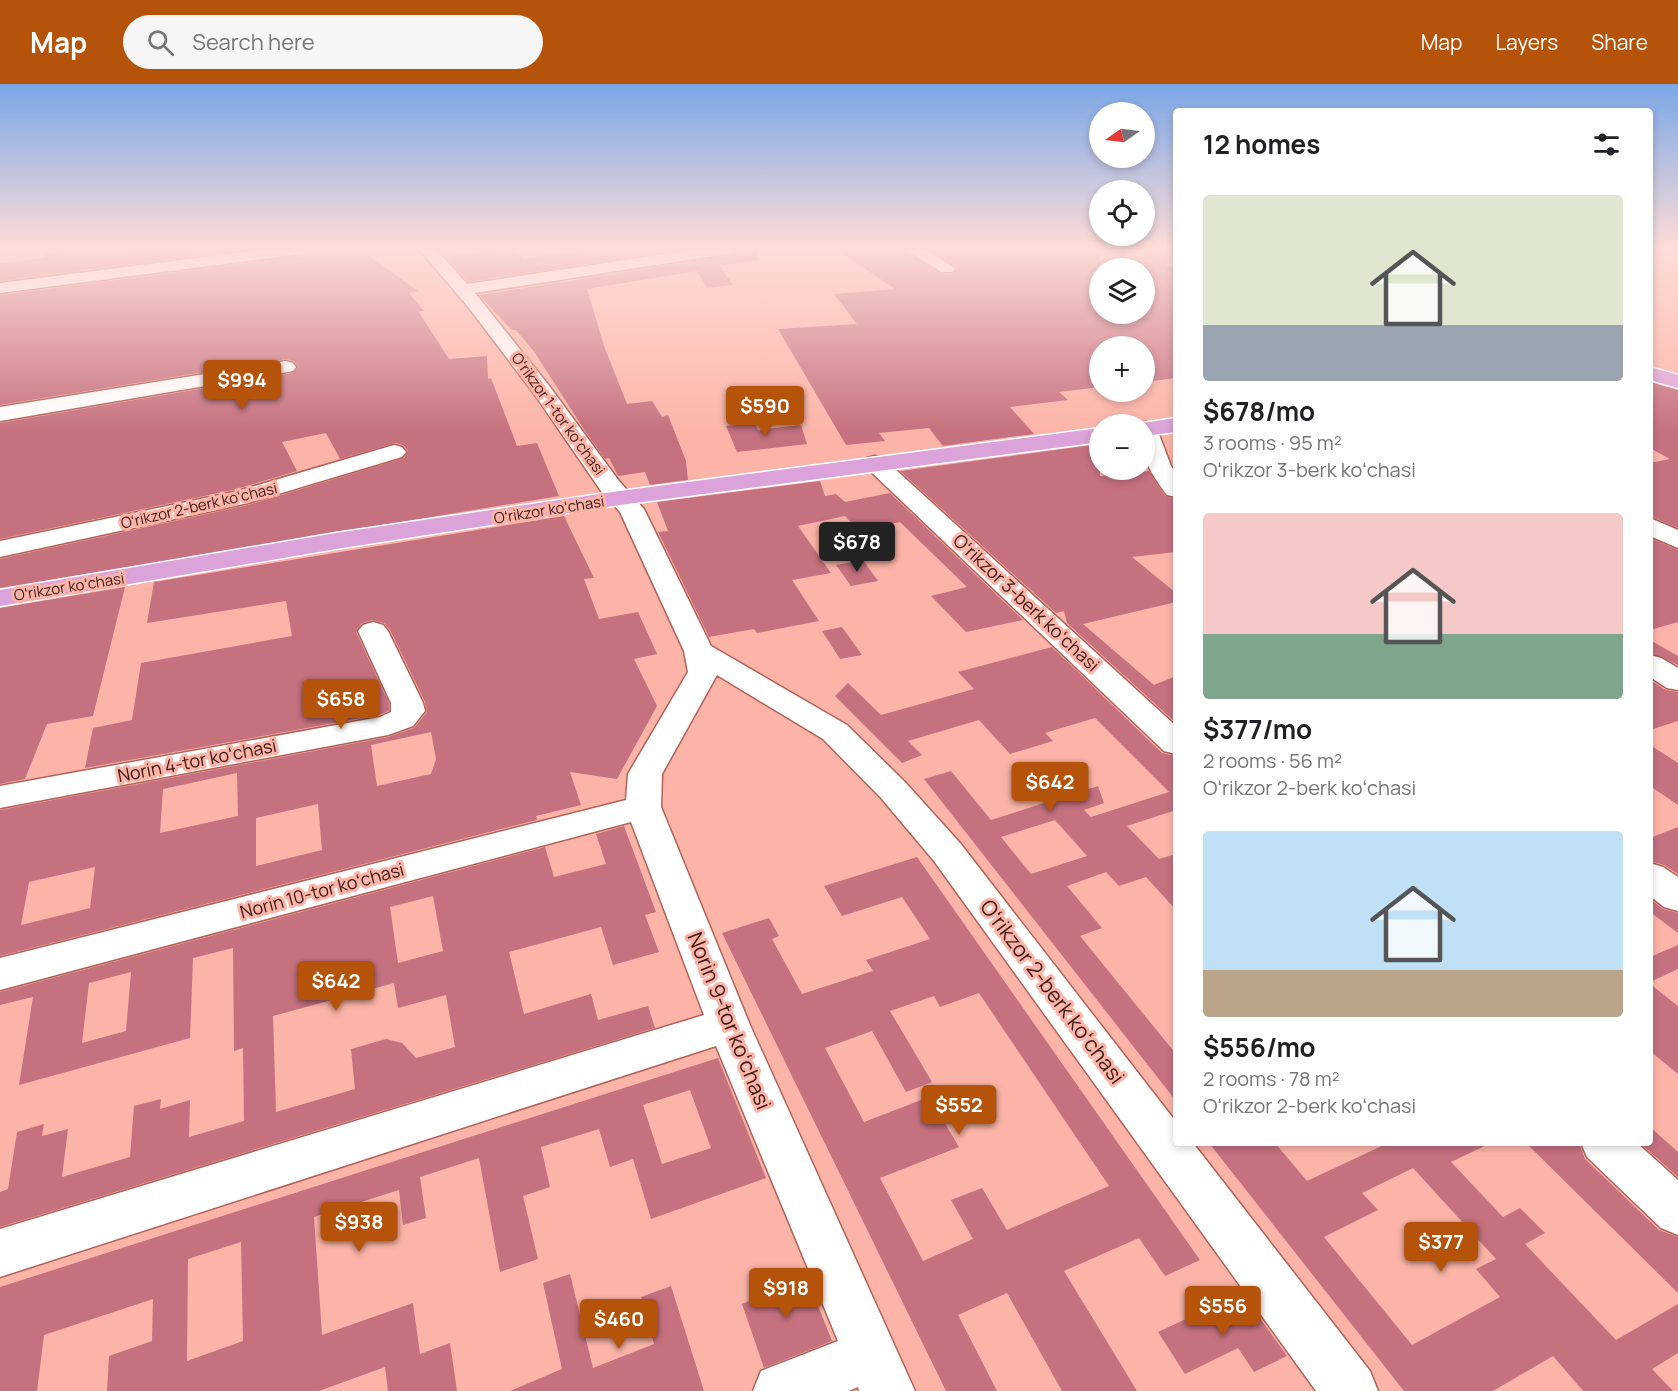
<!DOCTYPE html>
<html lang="en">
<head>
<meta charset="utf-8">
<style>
  body { margin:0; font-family:Manrope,sans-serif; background:#f6f6f6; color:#202124; height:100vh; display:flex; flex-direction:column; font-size:22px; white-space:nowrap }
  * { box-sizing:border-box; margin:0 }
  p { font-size:20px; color:#757577 }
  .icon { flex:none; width:33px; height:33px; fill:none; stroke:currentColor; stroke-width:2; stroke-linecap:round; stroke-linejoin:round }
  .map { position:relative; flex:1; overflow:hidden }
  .sheet { position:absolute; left:1173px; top:24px; width:480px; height:1038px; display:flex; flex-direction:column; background:#fff; border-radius:6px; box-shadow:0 3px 9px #0003 }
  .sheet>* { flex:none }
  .needle { width:39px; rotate:256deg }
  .controls { position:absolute; left:1089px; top:18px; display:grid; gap:12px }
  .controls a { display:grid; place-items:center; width:66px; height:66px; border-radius:50%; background:#fff; box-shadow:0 3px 9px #0003; font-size:30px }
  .price { position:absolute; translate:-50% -51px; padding:0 14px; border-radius:6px; background:#b45309; color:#fff; font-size:20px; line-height:39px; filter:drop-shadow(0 2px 3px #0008) }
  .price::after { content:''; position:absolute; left:50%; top:36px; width:18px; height:14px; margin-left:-9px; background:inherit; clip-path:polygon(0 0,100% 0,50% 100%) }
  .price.on { background:#222; color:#fff }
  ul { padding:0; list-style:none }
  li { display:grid; align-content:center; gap:12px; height:318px; padding:0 30px }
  li span { display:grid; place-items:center; height:186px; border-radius:6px; color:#555 }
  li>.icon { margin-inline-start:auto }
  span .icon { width:108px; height:108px; fill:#fffc; stroke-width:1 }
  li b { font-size:26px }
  h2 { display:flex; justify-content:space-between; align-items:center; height:72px; padding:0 30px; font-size:26px }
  header { display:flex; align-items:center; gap:36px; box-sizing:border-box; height:84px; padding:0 30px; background:#b45309; color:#fff }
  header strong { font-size:28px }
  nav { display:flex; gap:33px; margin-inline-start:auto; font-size:21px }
  .search { width:420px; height:54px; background:#f6f6f6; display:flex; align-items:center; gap:15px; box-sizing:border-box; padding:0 21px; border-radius:33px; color:#757577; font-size:22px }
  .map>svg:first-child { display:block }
</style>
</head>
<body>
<header>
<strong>Map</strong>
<div class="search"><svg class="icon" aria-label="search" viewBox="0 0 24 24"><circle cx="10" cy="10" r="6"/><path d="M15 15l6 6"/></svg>Search here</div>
<nav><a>Map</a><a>Layers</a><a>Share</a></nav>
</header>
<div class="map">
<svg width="1678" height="1307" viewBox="0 0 1678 1307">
  <rect width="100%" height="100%" fill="#fcb4a8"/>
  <!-- building -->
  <path fill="#c67180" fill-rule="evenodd" d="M61 165H124V167L251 165 0 197V179L45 174V169L61 167Z
    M312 165H368L369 172 418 207 409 209 424 227H418L449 275 487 272 488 295 491 294 517 362 537 359 559 412 0 504V475L248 421 404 374 408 367 403 361 395 359 340 375 326 349 282 358 297 387 233 406 0 455V339L293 289 298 283 294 277 286 275 0 321V211L302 172Z
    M499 165H513L524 175 590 165H684L468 198 446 173Z
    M737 165H757L758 176 720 182 733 201 707 204 697 187 587 205 604 262 627 320 652 317 662 333 668 331 686 377 688 396 650 401 645 388 618 392 609 374 605 375 585 347 535 269 516 246H512L479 211 727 172Z
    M836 165H903L941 190H953L957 183 928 165H1100V230H1144V165H1166L1167 183 1176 182V294L1144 298V262H1100V303L1059 308 1068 316 1010 323 1034 350 943 362 929 344 879 349 885 357 846 361 778 245 857 240 834 210 895 205Z
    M1650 298 1678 306V444L1650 432V379L1670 375 1650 364Z
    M755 339 758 346 801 341 807 360 737 368 726 342Z
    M1100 360V392L1149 387 1165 412 1176 415V468L1132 473 1176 509V518L1083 540 1154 601 1176 592V639L1067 539 1064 527 1056 529 900 387Z
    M820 397 825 412 836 410 845 418 890 409 1023 536 966 548 931 512 967 503 900 438 859 447 845 432 798 442 831 489 792 496 819 537 757 549 754 545 709 553 658 448 668 447 657 418Z
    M564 432 594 494 584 495 599 535 638 528 657 570 634 575 657 622 617 695 570 688 581 721 536 732 537 736 0 872V726L388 653 414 644 427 628 425 618 390 546 384 539 372 536 361 540 356 548 389 619V627L379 631 85 684 93 644 132 636 141 579 292 552 286 517 147 539 154 498ZM431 648 436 675 431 690 377 702 371 661ZM237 689 238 732 160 749 163 705ZM318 720 322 766 256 782V734ZM95 783 90 824 21 841 29 798Z
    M1650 454 1678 466V538L1650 546Z
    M863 476 878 497 851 502 836 481Z
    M125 503 93 632 47 640 25 695 0 700V524Z
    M842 543 862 571 840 575 822 547Z
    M1650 556 1678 572V581L1650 569Z
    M1052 563 1162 669 1176 672V726L1127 742 1159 775 1176 770V826L1146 793 1119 802 1106 788 1067 802 1102 844 1080 852 1176 970V1017L924 695 951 687 991 736 1098 702 1104 719 1084 726 1091 733 1169 708 1095 634 1045 649 1053 657 1010 670 979 636 908 657 922 671 902 679 835 612 848 599 881 631 974 605 958 588ZM1055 736 1087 772 1031 790 1001 753Z
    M1650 596 1666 606 1678 608V637L1650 646Z
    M1650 661 1678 679V721L1650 702Z
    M624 742 656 828 645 831 659 868 613 881 601 843 509 868 524 930 591 910 598 936 648 922 655 944 0 1143V1108L8 1105 17 1048 44 1040 42 1052 68 1045 62 1093 130 1073 134 1022 161 1015 160 1025 190 1016 189 1053 244 1037 243 964 234 967 233 864 193 874 190 954 19 1001 33 913 0 921V908L545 763 554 793 606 780 596 750ZM433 812 443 867 398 879 390 823ZM131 888 126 947 82 959 89 899ZM394 899 398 924 446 911 455 963 416 974 402 959 386 955 351 965 355 1005 276 1028 273 932Z
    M1678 743V790L1664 781 1650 777V754Z
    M917 773 1200 1176 1165 1192 1139 1154 1064 1187 1137 1307H1062L1007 1209 958 1231 997 1307H946L722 849 769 834 779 852 772 855 802 910 873 887 866 876 930 855 902 813 842 832 824 802ZM979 909 1109 1102 1007 1146 982 1104 951 1116 973 1155 923 1177 880 1094 959 1063 929 1013 864 1038 825 964 872 947 906 1008 932 998 890 927 934 912 940 923Z
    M1650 815 1663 825 1678 829V849L1650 828Z
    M1678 861V885L1650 898V873Z
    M1650 900 1678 922V990L1650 967Z
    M718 974 766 1094 651 1135 633 1075 610 1083 599 1045 541 1063 550 1103 523 1112 538 1175 500 1188 479 1074 420 1093 426 1134 403 1141 399 1106 314 1133 322 1251 413 1219 420 1270 450 1259 457 1307H388L385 1283 319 1307H107L109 1272 152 1257 153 1215 44 1251 37 1307H0V1203ZM690 1006 711 1064 662 1080 643 1021ZM241 1158 243 1257 187 1277 188 1175Z
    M1650 1043 1678 1068V1093L1640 1059H1650Z
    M1209 1059H1275L1307 1097 1388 1059H1491L1451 1078 1503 1133 1520 1124 1545 1149 1525 1160 1616 1256 1678 1220V1269L1652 1285 1673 1307H1583L1553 1272 1493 1307H1404ZM1413 1084 1496 1175 1476 1185 1500 1213 1412 1261 1324 1153 1378 1126 1362 1109Z
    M1526 1059H1579L1585 1075 1659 1146 1678 1153V1209Z
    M803 1184 832 1257 764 1284 742 1220 761 1212 757 1201Z
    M570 1190 593 1284 654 1260 641 1213 671 1202 704 1307H510L562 1285 543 1199Z
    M1242 1209 1287 1272 1254 1288 1238 1264 1185 1290 1158 1248Z"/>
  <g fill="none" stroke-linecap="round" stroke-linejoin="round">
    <defs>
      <path id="minor" d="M266 165H310L302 170 0 209V199Z
        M419 165H436L467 200 697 165H735L727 170 475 209 550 303 619 397 644 425 711 562 847 641 905 698 960 759 1176 1038V1059H1193L1370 1287 1378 1307H1316L934 777 881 714 823 655 717 591 662 690 661 723 750 941 915 1307H859L858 1303 849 1307H753L761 1287 838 1257 716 962 0 1193V1145L704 931 631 738 0 906V874L626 716 628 690 688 588 684 567 620 428 601 407 535 311 469 224Z
        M905 165H924L955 184 953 188H941Z
        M286 277 293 279 296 283 293 287 0 337V323Z
        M1146 338 1154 340 1157 345 1171 382 1176 389V413L1167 411C1145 381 1144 378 1144 340H1138Z
        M394 361 402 363 406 368 402 373 248 419 0 473V457L234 408Z
        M875 372 883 374 1176 642V670L1164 667 867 384 863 379 867 374Z
        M1650 434 1678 446V464L1650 452Z
        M373 538 383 541 388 547 423 619 425 627 413 642 388 651 0 724V702L380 633 391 628V619L358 547 363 541Z
        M1650 571 1661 574 1678 584V606L1667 604 1650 593Z
        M1650 779 1663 783 1678 793V827L1664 823 1650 812Z
        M1581 1059H1637L1678 1096V1151L1661 1144 1587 1073Z"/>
      <path id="major" d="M1650 283 1678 291V304L1650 296Z
        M1176 334V348L1144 352V340H1136Z
        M1100 344V358L620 421 336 465 0 522V506L336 449 620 407Z"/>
    </defs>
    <!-- minor casing -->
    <use href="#minor" stroke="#b36155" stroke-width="3"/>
    <!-- major casing -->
    <use href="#major" stroke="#fff" stroke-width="3"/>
    <!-- minor -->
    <use href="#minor" fill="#fff" fill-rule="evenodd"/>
    <!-- major -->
    <use href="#major" fill="#dba3d9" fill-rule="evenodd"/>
  </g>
  <!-- sky -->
  <linearGradient id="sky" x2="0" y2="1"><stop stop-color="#7aa6e6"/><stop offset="0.47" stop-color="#feddd8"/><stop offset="1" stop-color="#feddd8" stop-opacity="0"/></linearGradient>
  <rect width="1678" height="348" fill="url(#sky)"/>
  <g text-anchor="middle" stroke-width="6" stroke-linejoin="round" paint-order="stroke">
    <!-- far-street labels -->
    <g font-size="15" fill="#3a1814" stroke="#fcb4a8">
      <text transform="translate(558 330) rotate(54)" y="5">Oʻrikzor 1-tor koʻchasi</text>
      <text transform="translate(199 422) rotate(-13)" y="5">Oʻrikzor 2-berk koʻchasi</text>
      <text transform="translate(549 426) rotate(-9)" y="5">Oʻrikzor koʻchasi</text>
      <text transform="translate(69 503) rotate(-9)" y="5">Oʻrikzor koʻchasi</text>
    </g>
    <!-- street labels -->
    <g font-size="18" fill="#3a1814" stroke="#fcb4a8">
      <text transform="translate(1026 519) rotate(43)" y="6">Oʻrikzor 3-berk koʻchasi</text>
      <text transform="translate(197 677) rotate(-11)" y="6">Norin 4-tor koʻchasi</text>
      <text transform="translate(322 807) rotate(-15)" y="6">Norin 10-tor koʻchasi</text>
    </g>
    <!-- near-street labels -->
    <g font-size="21" fill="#3a1814" stroke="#fcb4a8">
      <text transform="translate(1052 908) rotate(53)" y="7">Oʻrikzor 2-berk koʻchasi</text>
      <text transform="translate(729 937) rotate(68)" y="7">Norin 9-tor koʻchasi</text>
    </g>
  </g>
</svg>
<div class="controls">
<a><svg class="needle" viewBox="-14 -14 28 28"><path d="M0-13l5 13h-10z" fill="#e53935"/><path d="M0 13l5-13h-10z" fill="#757577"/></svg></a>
<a><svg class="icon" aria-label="locate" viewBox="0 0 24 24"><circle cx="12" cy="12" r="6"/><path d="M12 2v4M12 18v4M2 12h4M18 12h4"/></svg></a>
<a><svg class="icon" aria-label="layers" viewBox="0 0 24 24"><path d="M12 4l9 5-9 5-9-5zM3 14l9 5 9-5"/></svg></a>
<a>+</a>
<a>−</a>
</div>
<b class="price" style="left:242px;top:327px">$994</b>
<b class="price" style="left:765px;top:353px">$590</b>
<b class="price on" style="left:857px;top:489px">$678</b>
<b class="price" style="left:341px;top:646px">$658</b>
<b class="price" style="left:1050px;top:729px">$642</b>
<b class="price" style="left:336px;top:928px">$642</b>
<b class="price" style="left:959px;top:1052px">$552</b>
<b class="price" style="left:359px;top:1169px">$938</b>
<b class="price" style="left:1441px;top:1189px">$377</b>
<b class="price" style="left:786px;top:1235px">$918</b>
<b class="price" style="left:1223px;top:1253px">$556</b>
<b class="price" style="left:619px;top:1266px">$460</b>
<section class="sheet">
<h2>12 homes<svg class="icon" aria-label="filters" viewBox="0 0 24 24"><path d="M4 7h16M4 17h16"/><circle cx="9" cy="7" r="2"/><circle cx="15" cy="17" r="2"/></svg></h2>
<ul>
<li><span style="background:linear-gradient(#dfe7d0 70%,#9aa5b1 0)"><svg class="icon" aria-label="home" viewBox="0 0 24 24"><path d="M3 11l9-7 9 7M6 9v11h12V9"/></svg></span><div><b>$678/mo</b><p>3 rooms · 95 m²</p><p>Oʻrikzor 3-berk koʻchasi</p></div></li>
<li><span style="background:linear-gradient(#f6c9c9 65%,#7fa58c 0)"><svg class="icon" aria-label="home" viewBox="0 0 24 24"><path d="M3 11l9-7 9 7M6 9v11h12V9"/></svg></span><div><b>$377/mo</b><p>2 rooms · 56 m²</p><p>Oʻrikzor 2-berk koʻchasi</p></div></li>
<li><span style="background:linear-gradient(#bfe0f5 75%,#b9a48a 0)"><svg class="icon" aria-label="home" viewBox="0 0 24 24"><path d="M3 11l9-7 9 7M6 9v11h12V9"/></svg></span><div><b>$556/mo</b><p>2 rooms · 78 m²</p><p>Oʻrikzor 2-berk koʻchasi</p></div></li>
</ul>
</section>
</div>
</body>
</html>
